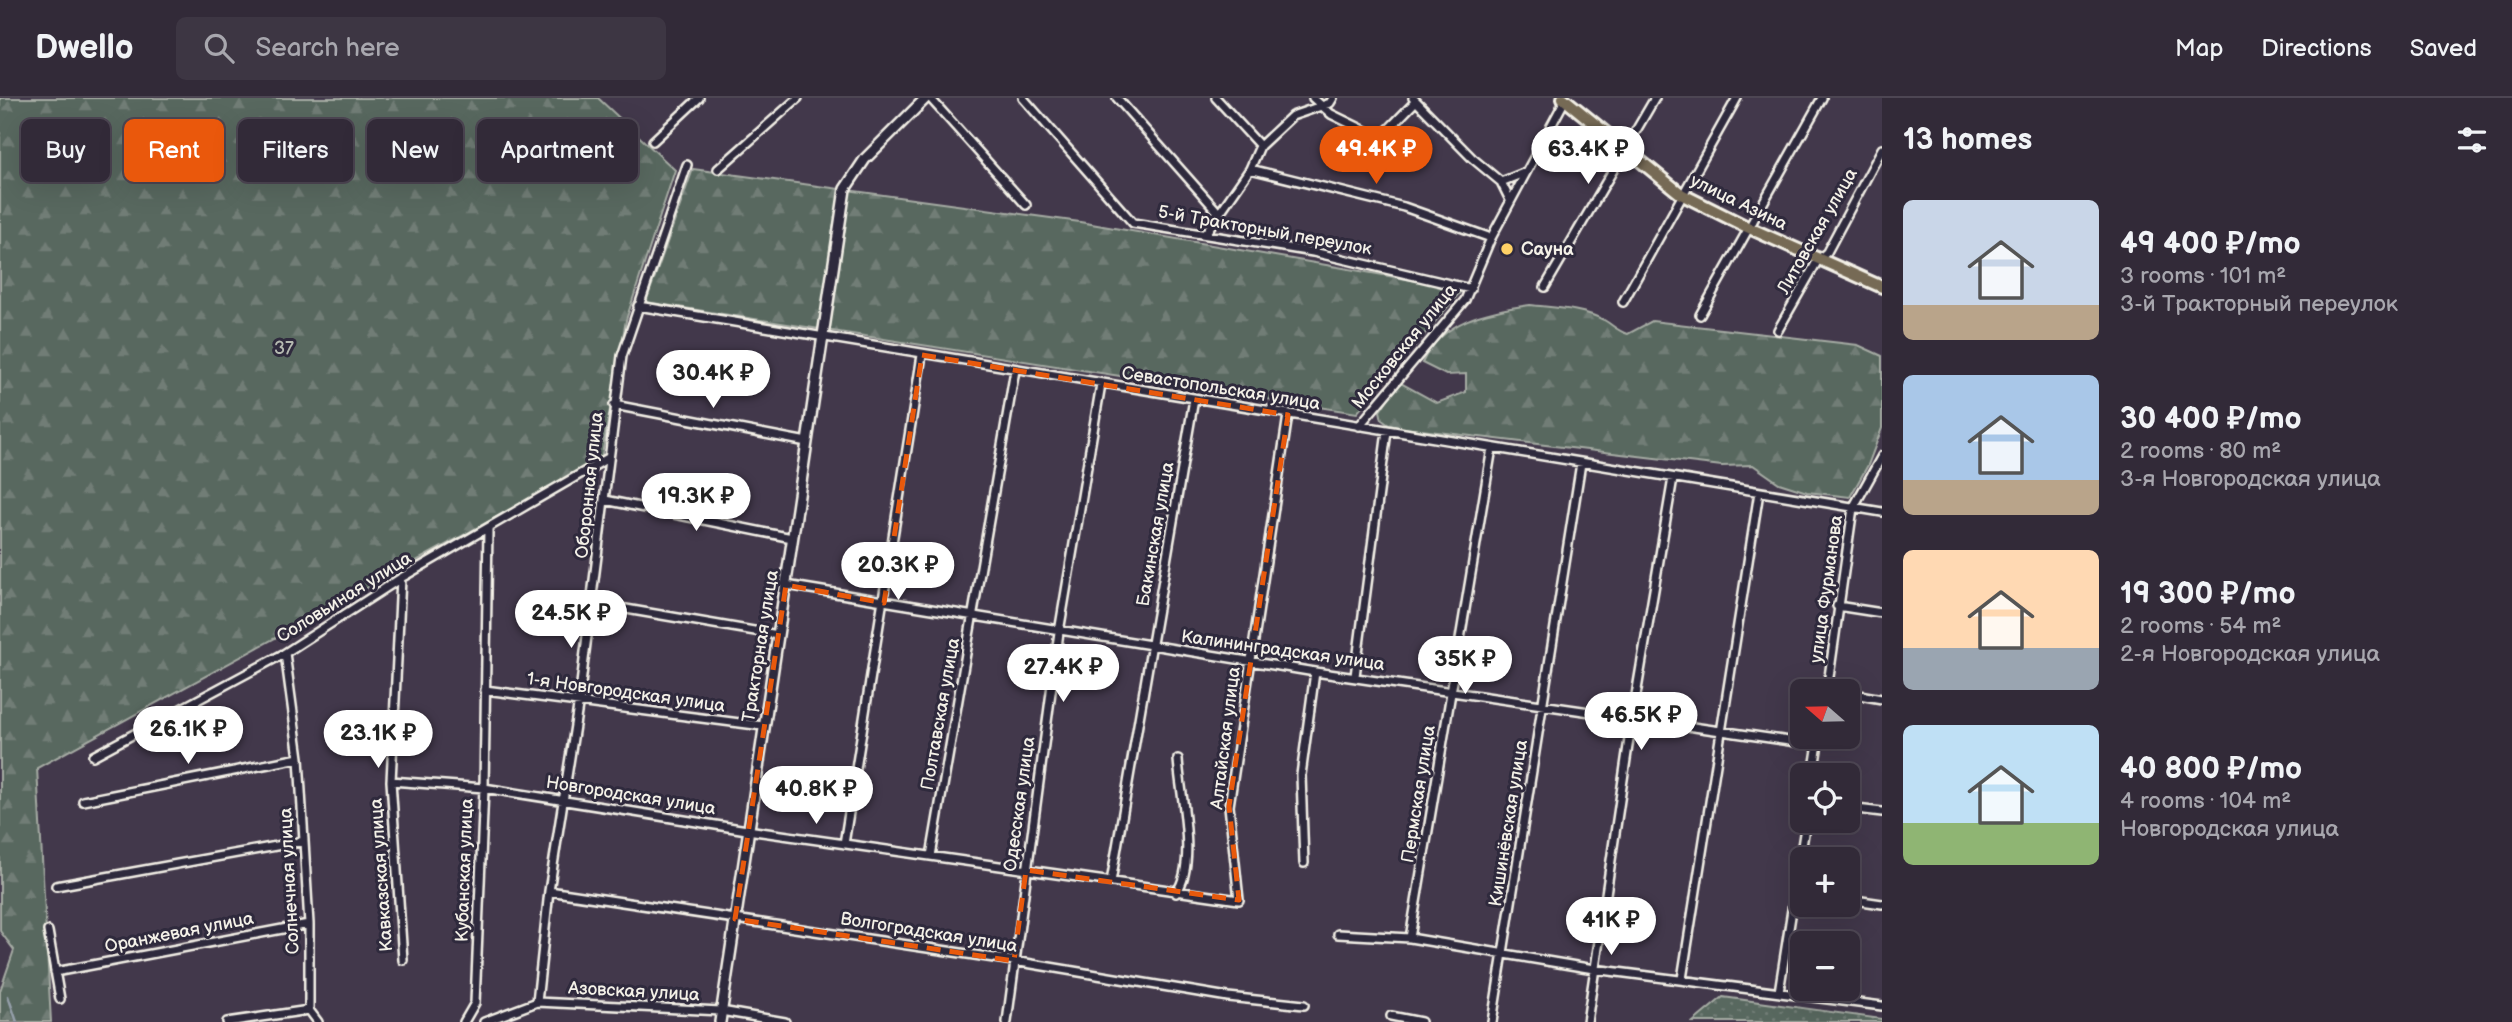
<!DOCTYPE html>
<html lang="en">
<head>
<meta charset="utf-8">
<style>
  body { margin:0; font-family:"Balsamiq Sans",sans-serif; background:#3d3643; color:#f1f3f6; height:100vh; display:flex; flex-direction:column; font-size:26px; white-space:nowrap }
  * { box-sizing:border-box; margin:0 }
  p { font-size:23px; color:#a8a7ae }
  .icon { flex:none; width:38px; height:38px; fill:none; stroke:currentColor; stroke-width:2; stroke-linecap:round; stroke-linejoin:round }
  .map { position:relative; flex:1; overflow:hidden }
  .drawer { display:flex; flex-direction:column; background:#322a38; width:630px }
  .drawer>* { flex:none }
  .guide { position:absolute; left:21px; top:21px; width:665px; height:63px; display:flex; gap:14px }
  .needle { width:46px; rotate:290deg }
  .controls { position:absolute; left:1790px; top:581px; display:grid; gap:14px }
  .controls a { display:grid; place-items:center; width:70px; height:70px; border-radius:10px; background:#322a38; box-shadow:0 7px 28px #0002,0 0 0 2px #4d4653; font-size:35px }
  .price { position:absolute; translate:-50% -60px; padding:0 16px; border-radius:24px; background:#fff; color:#222; font-size:23px; line-height:46px; filter:drop-shadow(0 2px 4px #0008) }
  .price::after { content:''; position:absolute; left:50%; top:42px; width:21px; height:16px; margin-left:-10px; background:inherit; clip-path:polygon(0 0,100% 0,50% 100%) }
  .price.active { background:#ea580c; color:#fff }
  ul { padding:0; list-style:none }
  li { display:flex; align-items:center; gap:21px; height:175px; padding:0 21px }
  li span { display:grid; place-items:center; flex:none; width:196px; height:140px; border-radius:10px; color:#555 }
  li>.icon { margin-inline-start:auto }
  span .icon { width:84px; height:84px; fill:#fffc; stroke-width:1 }
  li b { font-size:30px }
  h2 { display:flex; justify-content:space-between; align-items:center; height:84px; padding:0 21px; font-size:30px }
  .pill { padding:0 24px; border-radius:10px; background:#322a38; box-shadow:0 7px 28px #0002,0 0 0 2px #4d4653; font-size:24px; line-height:63px }
  .pill.active { background:#ea580c; color:#fff }
  header { display:flex; align-items:center; gap:42px; box-sizing:border-box; height:98px; padding:0 35px; background:#322a38; border-bottom:2px solid #4d4653 }
  header strong { font-size:33px }
  nav { display:flex; gap:38px; margin-inline-start:auto; font-size:24px }
  .search { width:490px; height:63px; background:#3d3643; display:flex; align-items:center; gap:18px; box-sizing:border-box; padding:0 24px; border-radius:10px; color:#a8a7ae; font-size:26px }
  main { display:flex; flex:1; min-height:0 }
  .map>svg:first-child { display:block }
</style>
</head>
<body>
<header>
<strong>Dwello</strong>
<div class="search"><svg class="icon" aria-label="search" viewBox="0 0 24 24"><circle cx="10" cy="10" r="6"/><path d="M15 15l6 6"/></svg>Search here</div>
<nav><a>Map</a><a>Directions</a><a>Saved</a></nav>
</header>
<main>
<div class="map">
<svg width="1882" height="924" viewBox="0 0 1882 924">
  <defs>
    <pattern id="grass-dots" width="8" height="8" patternUnits="userSpaceOnUse" patternTransform="scale(1.75)"><rect width="8" height="8" fill="#58675f"/><path d="M2 2h.1M6 6h.1" fill="none" stroke="#717d76" stroke-width="1.8" stroke-linecap="round"/></pattern>
    <pattern id="forest-firs" width="22" height="20" patternUnits="userSpaceOnUse" patternTransform="scale(1.75)"><rect width="22" height="20" fill="#58675f"/><path d="M5 1l3.5 6h-7zM16 11l3.5 6h-7z" fill="#717d76"/></pattern>
  </defs>
  <rect width="100%" height="100%" fill="#42384b"/>
  <filter id="ink" filterUnits="userSpaceOnUse"><feTurbulence type="fractalNoise" baseFrequency=".0143" numOctaves="2"/><feDisplacementMap in="SourceGraphic" scale="14" xChannelSelector="R" yChannelSelector="G"/><feConvolveMatrix kernelMatrix="1 2 1 2 8 2 1 2 1" color-interpolation-filters="sRGB"/></filter>
  <g filter="url(#ink)">
    <!-- grass -->
    <path fill="url(#grass-dots)" stroke="#a6aca4" stroke-width="2" d="M1723 899 1882 921V924H1693Z"/>
    <!-- forest -->
    <path fill="url(#forest-firs)" stroke="#a6aca4" stroke-width="2" d="M0 0H598L675 72 626 222 601 362 37 670 51 924H0V893L14 852 0 833Z
      M693 71 1080 124 1463 191 1357 315 646 204Z
      M1530 207C1555 210 1581 210 1604 222 1613 227 1617 233 1628 236L1652 223 1858 247 1882 258V330L1868 367 1850 399 1807 394 1779 385 1753 367 1722 368 1404 330 1389 327 1382 322 1380 313 1399 284 1437 305 1466 294V276L1446 277 1422 265C1442 222 1487 213 1530 207Z"/>
    <g fill="none" stroke-linecap="round" stroke-linejoin="round">
      <!-- stream -->
      <path stroke="#959faa" stroke-width="2.5" d="M8 898 17 924"/>
      <defs>
        <path id="minor" d="M930 0 1026 107
          M1023 0 1133 125 1313 154 1471 191
          M1117 0 1218 114
          M1216 0 1260 48
          M1313 0 1331 16 1380 40 1416 3
          M1413 0 1472 60 1501 84 1510 102
          M653 43 699 0
          M718 71 798 0
          M1250 71 1404 109 1491 140
          M1501 84 1526 74
          M1205 136 1250 71 1260 48 1292 18 1330 5 1333 0
          M1545 189 1655 0
          M1623 204 1737 0
          M638 208 1882 414
          M1700 217 1822 0
          M1778 232 1818 162 1827 154 1882 51
          M614 307 807 344
          M1359 328 1465 202 1491 140 1565 2
          M605 402 792 440
          M401 480 391 683 403 862
          M786 487 1315 574 1817 647
          M591 505 778 537
          M1837 508 1882 515
          M285 555 299 660 309 826V912L318 924
          M1355 578 1387 333
          M485 592 763 628
          M1827 593 1853 410 1882 358
          M1848 595 1882 601
          M93 658 285 555 401 480 608 360
          M1813 677 1819 639
          M391 683 484 690 747 732 1239 802 1229 708 1288 317
          M83 703 299 660
          M1848 710 1882 714
          M844 746 922 257
          M931 758 1015 272
          M1304 765 1301 677 1315 574
          M1111 784 1194 301
          M56 788 304 743
          M549 793 1014 863 1228 899 1304 907
          M1176 795C1198 766 1180 696 1178 661
          M1848 801 1882 806
          M48 833 60 901
          M1338 836 1410 840 1594 871 1882 908
          M1410 840 1492 350
          M55 874 309 826
          M1682 881 1759 394
          M1779 894 1806 723
          M537 904 549 793 579 602 622 258 687 67
          M1391 918 1421 924
          M227 924 309 912
          M464 924 475 905 484 690 488 431
          M484 924 537 904 721 913 785 924
          M1007 924 1059 534 1101 286
          M1492 924 1581 365
          M1587 924 1632 621 1673 380"/>
        <path id="tertiary" d="M720 924 845 91 865 61 926 0"/>
        <path id="primary" d="M1563 0 1681 96 1747 129 1882 189"/>
      </defs>
      <!-- minor casing -->
      <use href="#minor" stroke="#f4f1e8" stroke-width="12"/>
      <!-- tertiary casing -->
      <use href="#tertiary" stroke="#f4f1e8" stroke-width="14"/>
      <!-- primary casing -->
      <use href="#primary" stroke="#f4f1e8" stroke-width="16"/>
      <!-- minor -->
      <use href="#minor" stroke="#2f2a3d" stroke-width="7"/>
      <!-- tertiary -->
      <use href="#tertiary" stroke="#2f2a3d" stroke-width="9"/>
      <!-- primary -->
      <use href="#primary" stroke="#766a55" stroke-width="10"/>
    </g>
  </g>
  <!-- marked area -->
  <path fill="none" stroke="#e8590c" stroke-width="5" stroke-dasharray="14 9" stroke-linejoin="round" d="M922 257 1288 317 1229 708 1239 802 1026 772 1014 863 735 821 786 487 884 505Z"/>
  <!-- markers -->
  <circle fill="#ffd166" stroke="#2f2a3d" stroke-width="2.5" cx="1507" cy="151" r="7"/>
  <g text-anchor="middle" stroke-width="6" stroke-linejoin="round" paint-order="stroke">
    <!-- street labels -->
    <g font-size="18" fill="#f4f1e8" stroke="#2f2a3d">
      <text transform="translate(1739 104) rotate(26)" y="6">улица Азина</text>
      <text transform="translate(1265 132) rotate(10)" y="6">5-й Тракторный переулок</text>
      <text transform="translate(1817 133) rotate(-60)" y="6">Литовская улица</text>
      <text transform="translate(1404 248) rotate(-51)" y="6">Московская улица</text>
      <text transform="translate(1221 290) rotate(9)" y="6">Севастопольская улица</text>
      <text transform="translate(589 387) rotate(-84)" y="6">Оборонная улица</text>
      <text transform="translate(1155 436) rotate(-80)" y="6">Бакинская улица</text>
      <text transform="translate(1826 491) rotate(-82)" y="6">улица Фурманова</text>
      <text transform="translate(344 499) rotate(-32)" y="6">Соловьиная улица</text>
      <text transform="translate(760 548) rotate(-81)" y="6">Тракторная улица</text>
      <text transform="translate(1283 552) rotate(8)" y="6">Калининградская улица</text>
      <text transform="translate(626 594) rotate(8)" y="6">1-я Новгородская улица</text>
      <text transform="translate(940 616) rotate(-80)" y="6">Полтавская улица</text>
      <text transform="translate(1225 640) rotate(-83)" y="6">Алтайская улица</text>
      <text transform="translate(1418 696) rotate(-81)" y="6">Пермская улица</text>
      <text transform="translate(631 697) rotate(9)" y="6">Новгородская улица</text>
      <text transform="translate(1019 706) rotate(-82)" y="6">Одесская улица</text>
      <text transform="translate(1508 725) rotate(-81)" y="6">Кишинёвская улица</text>
      <text transform="translate(464 772) rotate(-88)" y="6">Кубанская улица</text>
      <text transform="translate(381 777) rotate(-94)" y="6">Кавказская улица</text>
      <text transform="translate(289 783) rotate(-93)" y="6">Солнечная улица</text>
      <text transform="translate(179 834) rotate(-11)" y="6">Оранжевая улица</text>
      <text transform="translate(929 834) rotate(9)" y="6">Волгоградская улица</text>
      <text transform="translate(634 893) rotate(3)" y="6">Азовская улица</text>
    </g>
    <!-- poi labels -->
    <g font-size="18" font-weight="bold" fill="#f4f1e8" stroke="#2f2a3d" text-anchor="start">
      <text x="1521" y="157">Сауна</text>
    </g>
    <!-- park labels -->
    <g font-size="18" fill="#b6bab1" stroke="#2f2a3d">
      <text x="284" y="256">37</text>
    </g>
  </g>
</svg>
<div class="controls">
<a><svg class="needle" viewBox="-14 -14 28 28"><path d="M0-13l5 13h-10z" fill="#e53935"/><path d="M0 13l5-13h-10z" fill="#a8a7ae"/></svg></a>
<a><svg class="icon" aria-label="locate" viewBox="0 0 24 24"><circle cx="12" cy="12" r="6"/><path d="M12 2v4M12 18v4M2 12h4M18 12h4"/></svg></a>
<a>+</a>
<a>−</a>
</div>
<b class="price active" style="left:1376px;top:88px">49.4K ₽</b>
<b class="price" style="left:1588px;top:88px">63.4K ₽</b>
<b class="price" style="left:713px;top:312px">30.4K ₽</b>
<b class="price" style="left:696px;top:435px">19.3K ₽</b>
<b class="price" style="left:898px;top:504px">20.3K ₽</b>
<b class="price" style="left:571px;top:552px">24.5K ₽</b>
<b class="price" style="left:1465px;top:598px">35K ₽</b>
<b class="price" style="left:1063px;top:606px">27.4K ₽</b>
<b class="price" style="left:1641px;top:654px">46.5K ₽</b>
<b class="price" style="left:188px;top:668px">26.1K ₽</b>
<b class="price" style="left:378px;top:672px">23.1K ₽</b>
<b class="price" style="left:816px;top:728px">40.8K ₽</b>
<b class="price" style="left:1611px;top:859px">41K ₽</b>
<div class="guide">
<a class="pill">Buy</a>
<a class="pill active">Rent</a>
<a class="pill">Filters</a>
<a class="pill">New</a>
<a class="pill">Apartment</a>
</div>
</div>
<section class="drawer">
<h2>13 homes<svg class="icon" aria-label="filters" viewBox="0 0 24 24"><path d="M4 7h16M4 17h16"/><circle cx="9" cy="7" r="2"/><circle cx="15" cy="17" r="2"/></svg></h2>
<ul>
<li><span style="background:linear-gradient(#c9d6e8 75%,#b9a48a 0)"><svg class="icon" aria-label="home" viewBox="0 0 24 24"><path d="M3 11l9-7 9 7M6 9v11h12V9"/></svg></span><div><b>49 400 ₽/mo</b><p>3 rooms · 101 m²</p><p>3-й Тракторный переулок</p></div></li>
<li><span style="background:linear-gradient(#a9c7e8 75%,#b9a48a 0)"><svg class="icon" aria-label="home" viewBox="0 0 24 24"><path d="M3 11l9-7 9 7M6 9v11h12V9"/></svg></span><div><b>30 400 ₽/mo</b><p>2 rooms · 80 m²</p><p>3-я Новгородская улица</p></div></li>
<li><span style="background:linear-gradient(#ffd9b3 70%,#9aa5b1 0)"><svg class="icon" aria-label="home" viewBox="0 0 24 24"><path d="M3 11l9-7 9 7M6 9v11h12V9"/></svg></span><div><b>19 300 ₽/mo</b><p>2 rooms · 54 m²</p><p>2-я Новгородская улица</p></div></li>
<li><span style="background:linear-gradient(#bfe0f5 70%,#8fb573 0)"><svg class="icon" aria-label="home" viewBox="0 0 24 24"><path d="M3 11l9-7 9 7M6 9v11h12V9"/></svg></span><div><b>40 800 ₽/mo</b><p>4 rooms · 104 m²</p><p>Новгородская улица</p></div></li>
</ul>
</section>
</main>
</body>
</html>
